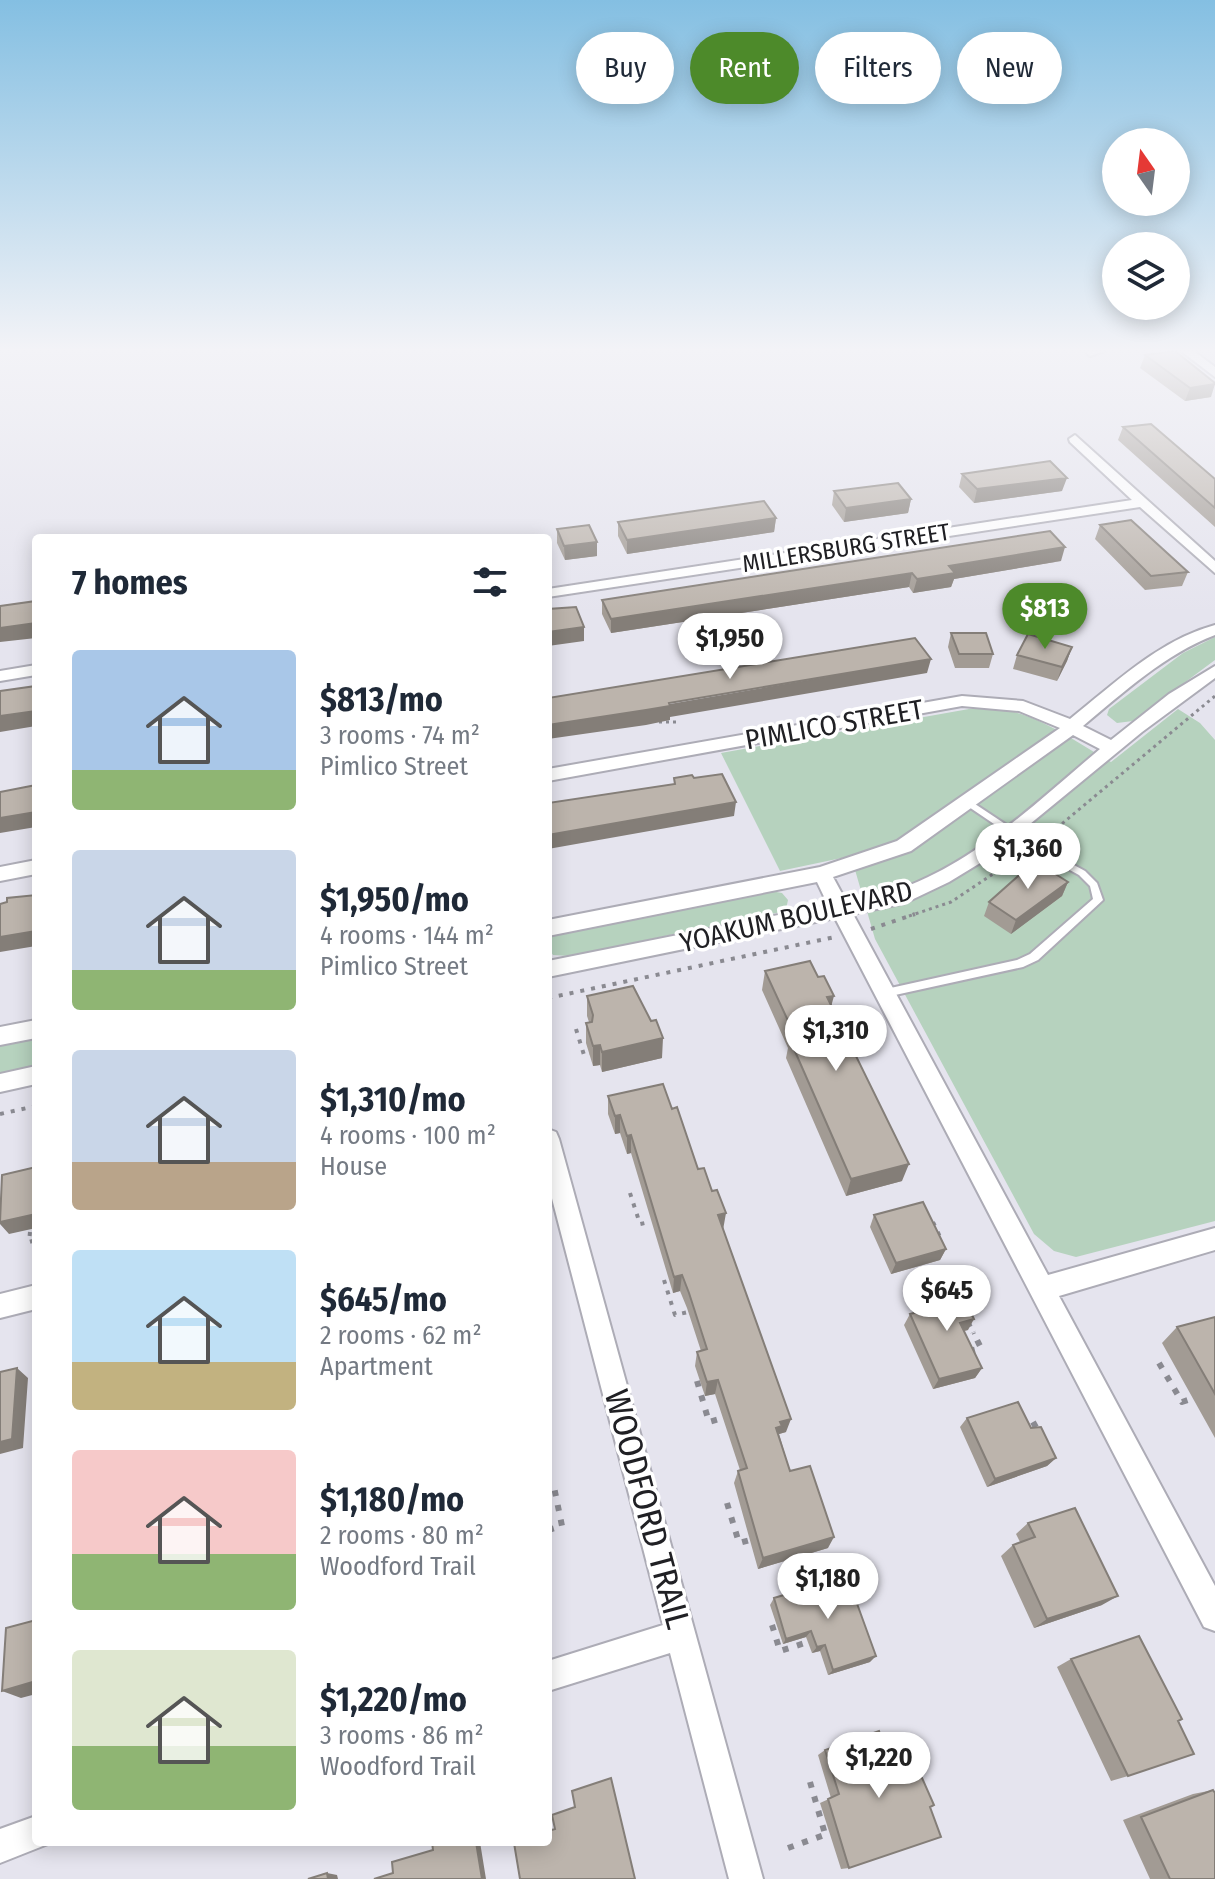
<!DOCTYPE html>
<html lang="en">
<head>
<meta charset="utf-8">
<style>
  body { margin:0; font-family:"Fira Sans Condensed",sans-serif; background:#f2f2f3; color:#1f2937; height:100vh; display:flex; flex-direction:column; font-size:30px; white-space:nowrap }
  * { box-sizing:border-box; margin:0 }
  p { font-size:26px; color:#747a83 }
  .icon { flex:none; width:44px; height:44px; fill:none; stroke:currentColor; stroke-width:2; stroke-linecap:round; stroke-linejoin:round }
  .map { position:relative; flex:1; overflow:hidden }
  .sheet { position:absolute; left:32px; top:534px; width:520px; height:1312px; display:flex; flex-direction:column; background:#fff; border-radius:8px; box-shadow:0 4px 20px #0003 }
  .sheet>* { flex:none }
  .top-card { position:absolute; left:576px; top:32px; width:518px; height:72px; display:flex; gap:16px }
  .needle { width:52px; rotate:346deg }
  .fabs { position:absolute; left:1102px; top:128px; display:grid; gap:16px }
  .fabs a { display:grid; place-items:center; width:88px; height:88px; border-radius:50%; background:#fff; box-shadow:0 4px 20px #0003; font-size:40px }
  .price { position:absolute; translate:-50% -68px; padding:0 18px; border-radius:28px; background:#fff; color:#222; font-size:26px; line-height:52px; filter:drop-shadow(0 2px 4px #0008) }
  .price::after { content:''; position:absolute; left:50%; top:48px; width:24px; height:18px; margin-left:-12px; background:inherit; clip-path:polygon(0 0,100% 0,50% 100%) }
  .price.current { background:#4d8a2a; color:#fff }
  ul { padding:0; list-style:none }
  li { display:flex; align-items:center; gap:24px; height:200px; padding:0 40px }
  li span { display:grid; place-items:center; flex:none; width:224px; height:160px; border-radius:8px; color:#555 }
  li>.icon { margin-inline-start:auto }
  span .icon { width:96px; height:96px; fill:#fffc; stroke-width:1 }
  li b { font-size:34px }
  h2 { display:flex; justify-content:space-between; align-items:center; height:96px; padding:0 40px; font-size:34px }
  .tag { padding:0 28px; border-radius:36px; background:#fff; box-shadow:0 4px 20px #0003; font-size:28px; line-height:72px }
  .tag.current { background:#4d8a2a; color:#fff }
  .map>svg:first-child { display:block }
</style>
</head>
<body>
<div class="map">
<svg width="1215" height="1879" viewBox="0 0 1215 1879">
  <rect width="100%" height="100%" fill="#e5e4ee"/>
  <!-- green -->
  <path fill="#b6d2be" d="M1215 637V660L1133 721 1117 723 1107 715 1109 709 1183 653Z
    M991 708C1035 711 1074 741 1111 762L1178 709 1200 723 1215 740V1221L1076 1257 1054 1251 1034 1234 875 939 851 856 780 871 721 753 969 709Z
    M771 891 782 893 788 900 786 909 781 912 569 956 553 955 548 948 551 935Z
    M36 1039V1066L0 1073V1046Z"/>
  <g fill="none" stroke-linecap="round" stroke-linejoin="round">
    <defs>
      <path id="lane" d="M969 800 1037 845 1085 871 1097 883 1103 900 1038 960 1023 967 886 997 882 996 881 993 882 990 886 989 1017 960 1030 954 1093 899 1090 886 1079 875 1031 849 966 805 964 803 966 801Z"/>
      <path id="street" d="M1085 351H1105L1090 356Z
        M1181 351H1194L1215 367V377Z
        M1075 435 1215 561V573L1140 507 548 597V589L1132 500 1070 442 1069 439Z
        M1215 625V635C1165 654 1124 692 1083 726L1111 740 1169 694 1215 666V678L1142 732 990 857 949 882 905 903 853 914 1048 1275 1215 1228V1250L1059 1296 1215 1586V1631L1204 1627 835 918 548 977V961L828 905 817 882 548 936V920L820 867 897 841 1060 728 1019 711 962 706 548 781V769L962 696 1023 701 1070 719C1114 684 1159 640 1215 625ZM1073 735 1100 749C1038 801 973 865 894 891 879 896 862 898 846 901L833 877 911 851Z
        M36 665V675L0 681V671Z
        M36 860V874L0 881V867Z
        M36 1020V1038L0 1045V1027Z
        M36 1066V1084L0 1092V1074Z
        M548 1129 556 1132 559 1139 763 1879H729L670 1653 548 1691V1661L663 1625 548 1183Z
        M36 1285V1309L0 1318V1294Z
        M36 1816V1842L48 1844 0 1863V1829Z"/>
    </defs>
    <!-- lane casing -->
    <use href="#lane" stroke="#adacb6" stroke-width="4"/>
    <!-- street casing -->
    <use href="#street" stroke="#adacb6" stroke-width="4"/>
    <!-- path-far2 -->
    <path stroke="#8a8a91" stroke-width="3" stroke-dasharray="3 4" stroke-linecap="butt" d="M659 722H678
      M1046 837 1215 696
      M909 916 951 902 1023 854"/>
    <!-- path-far1 -->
    <path stroke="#8a8a91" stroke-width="4" stroke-dasharray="4 7" stroke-linecap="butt" d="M871 929 915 914
      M548 998 835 937
      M576 1029 584 1055 590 1054
      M0 1114 36 1106
      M630 1193 640 1224 650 1222
      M933 1222 941 1239 938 1240
      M30 1232 29 1242 36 1240
      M664 1280 675 1315 688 1312
      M969 1323 974 1334"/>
    <!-- path -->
    <path stroke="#8a8a91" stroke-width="6" stroke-dasharray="6 9" stroke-linecap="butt" d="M969 1351 981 1348 973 1332
      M1159 1363 1182 1402 1191 1399
      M697 1381 709 1422 723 1418
      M1033 1422 1038 1431
      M727 1503 739 1543 750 1540
      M548 1530 562 1526 553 1482
      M772 1625 780 1651 808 1642
      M810 1782 825 1834
      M788 1848 827 1834"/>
    <!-- lane -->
    <use href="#lane" fill="#fff" fill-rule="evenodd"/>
    <!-- street -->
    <use href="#street" fill="#fff" fill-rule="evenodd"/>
  </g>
  <!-- wall -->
  <path fill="#a29b94" d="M1145 355 1211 397 1185 401 1140 368Z
    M1123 427 1215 479V527L1118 440Z
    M962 474 1062 491 974 503 959 487Z
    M834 491 911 499 908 513 844 522 832 505Z
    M776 518 774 532 627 554 618 536V522Z
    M1100 525 1188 572 1182 586 1145 590 1095 539Z
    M557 529 597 556 565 560 557 543Z
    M1061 561 954 579 951 587 913 593 909 587 611 633 602 614V600Z
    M951 633 993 654 989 668H955L948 647Z
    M1072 647 1067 661 1057 681 1013 669 1017 655Z
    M1068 882 1062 896 1011 934 984 916 989 902Z
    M765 971 831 1006 902 1181 846 1196 786 1058 788 1048 762 990Z
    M587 996 662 1058 602 1072 600 1065 593 1066 586 1043V1023L589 1022 587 1016Z
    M608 1096 672 1109 723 1228 786 1432 779 1434 790 1471 828 1548 758 1569 734 1483 738 1471 740 1470 715 1394 705 1396 695 1366 697 1352 701 1351 687 1308 680 1291 673 1293 631 1153 627 1154 620 1133 615 1134 608 1114Z
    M874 1215 946 1249 940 1260 891 1274 870 1227Z
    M927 1293 968 1330 964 1331 982 1368 975 1378 933 1389 904 1325 910 1314 924 1310 921 1304Z
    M1215 1317V1438L1162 1343 1177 1327Z
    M967 1418 1031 1428 1056 1458 1047 1466 987 1487 960 1427Z
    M1028 1523 1102 1605 1034 1628 1001 1556 1013 1545 1020 1542 1016 1534Z
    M774 1598 870 1662 828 1675 820 1651 812 1653 806 1637 783 1644 770 1605Z
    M1071 1659 1178 1721 1128 1776 1111 1781 1057 1667Z
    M885 1748 930 1807 849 1868 841 1869 820 1803 831 1798 818 1755 825 1750Z
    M1213 1790 1215 1879H1150L1123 1820 1193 1794Z"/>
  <!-- shaded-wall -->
  <path fill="#847e78" d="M1215 384 1211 397 1185 401 1190 388Z
    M1067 478 1062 491 974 503 977 489Z
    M911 499 908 513 844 522 846 508Z
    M776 518 774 532 627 554V540Z
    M597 542V556L565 560 564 546Z
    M1065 547 1061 561 954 579 951 587 913 593 917 579 949 566Z
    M912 573 909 587 611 633V619Z
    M36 623V638L0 642V628Z
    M584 627V641L548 646V632Z
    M1072 647 1067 661 1057 681 1062 667Z
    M931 659 927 673 670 717V720L646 725 548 739V725Z
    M36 711V726L0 732V716Z
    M736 802 734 816 548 849V835Z
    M36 812V827L0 833V818Z
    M1068 882 1062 896 1011 934 1016 920Z
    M36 931V946L0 952V937Z
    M834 996 829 1014 827 997Z
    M663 1038 662 1058 602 1072V1052Z
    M600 1045V1065L593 1066V1046Z
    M620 1115V1133L615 1134V1116Z
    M631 1135V1153L627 1154V1136Z
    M909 1164 902 1181 846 1196 851 1179Z
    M726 1213 723 1230 718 1215Z
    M36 1214V1228L9 1234 0 1224V1222Z
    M946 1249 940 1260 891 1274 896 1263Z
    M682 1275 680 1291 673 1293 674 1277Z
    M974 1319 968 1330 954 1333 960 1323Z
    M17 1368 28 1378 23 1448 0 1454V1442Z
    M982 1368 975 1378 933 1389 939 1379Z
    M718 1380 715 1394 705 1396 707 1382Z
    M791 1419 786 1432 779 1434 776 1428 780 1422Z
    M1056 1458 1047 1466 987 1487 995 1479Z
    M548 1494H550L552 1506 548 1507Z
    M834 1537 828 1548 758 1569 763 1558Z
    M1118 1596 1102 1605 1034 1628 1047 1619Z
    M811 1631 806 1637 783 1644 786 1639Z
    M825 1645 820 1651 812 1653 817 1647Z
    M876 1656 870 1662 828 1675 833 1670Z
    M36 1681V1694L21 1698 2 1691Z
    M476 1842H480L486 1879H482Z
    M327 1873 337 1875 338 1879H328Z"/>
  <!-- building -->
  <path fill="#bcb4ac" stroke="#847e78" stroke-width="2" d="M1175 351 1215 383V384L1190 388 1145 355Z
    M1151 424 1215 479V508L1123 427Z
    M1050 461 1067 478 977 489 962 474Z
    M898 483 911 499 846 508 834 491Z
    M764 501 776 518 627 540 618 522Z
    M1131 520 1188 572 1151 576 1100 525Z
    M589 525 597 542 564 546 557 529Z
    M1050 531 1065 547 949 566 955 573 917 579 912 573 611 619 602 600Z
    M36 601V623L0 628V606Z
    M576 607 584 627 548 632V609Z
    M951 633H986L993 654H959Z
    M1028 634 1072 647 1062 667 1017 655Z
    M915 638 931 659 669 703 670 706 646 710 548 725V698Z
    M36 686V711L0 716V691Z
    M722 774 736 802 548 835V803L675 784 674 778 692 775 694 778Z
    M36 785V812L0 818V792Z
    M1035 861 1068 882 1016 920 989 902Z
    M36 895V931L0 937V904L7 902V898Z
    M810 961 818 977 824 976 834 996 827 997 909 1164 851 1179 790 1040 796 1038 765 971Z
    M633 986 651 1021 656 1020 663 1038 602 1052 600 1045 593 1046 586 1023 592 1022 593 1015 587 996Z
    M663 1084 672 1109 677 1107 698 1169 704 1168 712 1191 717 1190 726 1213 718 1215 791 1419 780 1422 782 1426 776 1428 790 1471 810 1466 834 1537 763 1558 738 1471 747 1468 718 1380 707 1382 697 1352 707 1349 689 1293 682 1275 674 1277 631 1135 627 1136 620 1115 615 1116 608 1096Z
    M36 1167V1214L0 1222 2 1175Z
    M923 1202 946 1249 896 1263 874 1215Z
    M958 1285 974 1319 960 1323 982 1368 939 1379 910 1314 934 1308 927 1293Z
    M1215 1317V1394L1177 1327Z
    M17 1368 12 1439 0 1442V1372Z
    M1018 1402 1031 1428 1041 1427 1056 1458 995 1479 967 1418Z
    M1075 1508 1118 1596 1047 1619 1013 1545 1035 1537 1028 1523Z
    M847 1576 876 1656 833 1670 825 1645 817 1647 811 1631 786 1639 774 1598Z
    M36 1620V1681L2 1691 6 1628Z
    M1139 1636 1182 1719 1178 1721 1194 1754 1128 1776 1071 1659Z
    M879 1731 885 1748 907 1744 934 1805 930 1807 941 1837 849 1868 828 1799 839 1794 825 1750Z
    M611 1778 635 1879H520L514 1843 518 1842H548V1831L555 1829 552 1815 575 1807 572 1791Z
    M1213 1790 1215 1793V1879H1170L1141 1817Z
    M432 1842H476L482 1879H374L393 1873 392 1862 433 1850Z
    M327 1873 328 1879H308Z"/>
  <!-- sky -->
  <linearGradient id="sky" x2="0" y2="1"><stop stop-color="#84bfe2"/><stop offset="0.57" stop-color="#f3f3f7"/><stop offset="1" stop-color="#f3f3f7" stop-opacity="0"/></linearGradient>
  <rect width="1215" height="614" fill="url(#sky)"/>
  <g text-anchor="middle" stroke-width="7" stroke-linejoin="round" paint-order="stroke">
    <!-- far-street labels -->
    <g font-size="24" fill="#202024" stroke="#fff">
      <text transform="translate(846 548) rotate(-9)" y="8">MILLERSBURG STREET</text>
    </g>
    <!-- street labels -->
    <g font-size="28" fill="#202024" stroke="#fff">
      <text transform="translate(834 724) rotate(-10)" y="10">PIMLICO STREET</text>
      <text transform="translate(796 916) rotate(-13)" y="10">YOAKUM BOULEVARD</text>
    </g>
    <!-- near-street labels -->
    <g font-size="34" fill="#202024" stroke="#fff">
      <text transform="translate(648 1509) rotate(75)" y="12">WOODFORD TRAIL</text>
    </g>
  </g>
</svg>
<div class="fabs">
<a><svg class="needle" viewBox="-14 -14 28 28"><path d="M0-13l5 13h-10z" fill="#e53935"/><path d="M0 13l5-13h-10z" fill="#747a83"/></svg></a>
<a><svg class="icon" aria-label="layers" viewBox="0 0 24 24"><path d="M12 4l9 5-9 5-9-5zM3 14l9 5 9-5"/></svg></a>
</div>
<b class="price current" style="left:1045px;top:651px">$813</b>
<b class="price" style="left:730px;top:681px">$1,950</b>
<b class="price" style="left:1028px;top:891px">$1,360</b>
<b class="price" style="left:836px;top:1073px">$1,310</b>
<b class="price" style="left:947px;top:1333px">$645</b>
<b class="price" style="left:828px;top:1621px">$1,180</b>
<b class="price" style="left:879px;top:1800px">$1,220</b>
<div class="top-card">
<a class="tag">Buy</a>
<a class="tag current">Rent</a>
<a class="tag">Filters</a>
<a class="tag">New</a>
</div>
<section class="sheet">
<h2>7 homes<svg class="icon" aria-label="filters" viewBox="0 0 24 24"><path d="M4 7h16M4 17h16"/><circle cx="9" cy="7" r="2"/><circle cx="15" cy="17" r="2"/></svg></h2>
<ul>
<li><span style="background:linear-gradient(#a9c7e8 75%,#8fb573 0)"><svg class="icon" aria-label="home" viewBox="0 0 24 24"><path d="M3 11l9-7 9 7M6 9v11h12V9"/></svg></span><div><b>$813/mo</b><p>3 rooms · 74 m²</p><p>Pimlico Street</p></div></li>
<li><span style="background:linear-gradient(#c9d6e8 75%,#8fb573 0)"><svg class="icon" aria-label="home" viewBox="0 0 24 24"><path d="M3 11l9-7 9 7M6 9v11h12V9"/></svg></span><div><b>$1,950/mo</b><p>4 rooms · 144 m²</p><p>Pimlico Street</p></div></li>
<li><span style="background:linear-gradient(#c9d6e8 70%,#b9a48a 0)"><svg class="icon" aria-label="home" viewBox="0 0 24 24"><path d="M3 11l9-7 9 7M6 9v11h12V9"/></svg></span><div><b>$1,310/mo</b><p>4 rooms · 100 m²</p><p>House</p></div></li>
<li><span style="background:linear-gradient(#bfe0f5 70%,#c2b280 0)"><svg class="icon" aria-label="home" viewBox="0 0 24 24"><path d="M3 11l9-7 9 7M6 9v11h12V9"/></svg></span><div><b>$645/mo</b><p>2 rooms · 62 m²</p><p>Apartment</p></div></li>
<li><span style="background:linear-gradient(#f6c9c9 65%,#8fb573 0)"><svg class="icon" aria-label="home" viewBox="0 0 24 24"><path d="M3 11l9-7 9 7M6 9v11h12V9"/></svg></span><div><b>$1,180/mo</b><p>2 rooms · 80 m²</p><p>Woodford Trail</p></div></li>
<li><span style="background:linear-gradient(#dfe7d0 60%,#8fb573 0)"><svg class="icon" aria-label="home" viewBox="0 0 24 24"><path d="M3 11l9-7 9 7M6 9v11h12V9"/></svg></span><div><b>$1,220/mo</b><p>3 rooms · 86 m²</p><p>Woodford Trail</p></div></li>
</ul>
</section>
</div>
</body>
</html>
